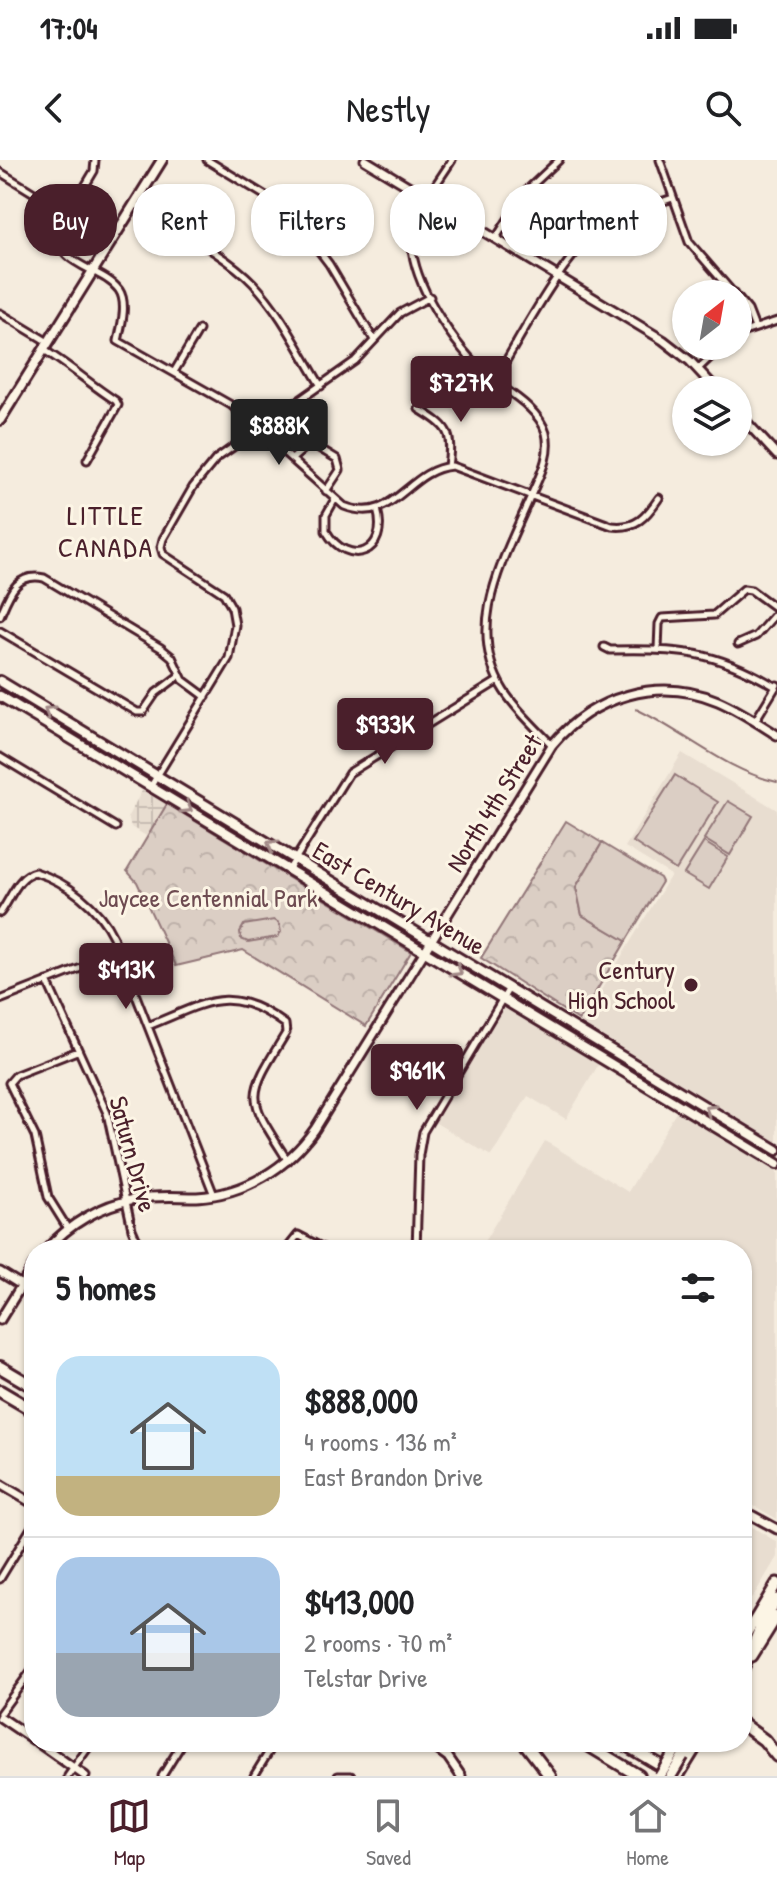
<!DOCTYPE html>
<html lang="en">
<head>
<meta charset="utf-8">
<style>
  body { margin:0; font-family:"Patrick Hand",sans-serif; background:#f2f2f2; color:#202124; height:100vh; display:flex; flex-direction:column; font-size:30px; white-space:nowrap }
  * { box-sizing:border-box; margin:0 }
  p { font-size:26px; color:#757577 }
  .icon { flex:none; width:44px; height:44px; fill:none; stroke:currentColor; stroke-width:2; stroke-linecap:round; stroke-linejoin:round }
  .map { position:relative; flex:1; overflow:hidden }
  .details { position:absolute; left:24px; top:1080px; width:728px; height:512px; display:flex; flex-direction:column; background:#fff; border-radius:32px; box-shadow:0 2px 6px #0004 }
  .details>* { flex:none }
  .guide { position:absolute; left:24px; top:24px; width:730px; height:72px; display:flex; gap:16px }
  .needle { width:52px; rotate:31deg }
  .tools { position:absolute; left:672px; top:120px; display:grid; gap:16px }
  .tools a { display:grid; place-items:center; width:80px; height:80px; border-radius:50%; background:#fff; box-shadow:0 2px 6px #0004; font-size:40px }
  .price { position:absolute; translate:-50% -68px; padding:0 18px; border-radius:8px; background:#4a1f2b; color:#fff; font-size:26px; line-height:52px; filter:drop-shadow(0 2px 4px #0008) }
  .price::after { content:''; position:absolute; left:50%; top:48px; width:24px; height:18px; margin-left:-12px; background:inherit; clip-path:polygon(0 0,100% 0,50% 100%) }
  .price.active { background:#222; color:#fff }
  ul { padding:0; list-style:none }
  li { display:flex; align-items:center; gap:24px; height:200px; padding:0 32px }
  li+li { border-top:2px solid #e0e0e0 }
  li span { display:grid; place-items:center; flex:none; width:224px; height:160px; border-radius:24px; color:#555 }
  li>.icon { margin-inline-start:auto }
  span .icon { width:96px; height:96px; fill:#fffc; stroke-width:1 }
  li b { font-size:34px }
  h2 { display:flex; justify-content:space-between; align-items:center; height:96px; padding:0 32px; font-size:34px }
  .pill { padding:0 28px; border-radius:32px; background:#fff; box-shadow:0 2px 6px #0004; font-size:28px; line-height:72px }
  .pill.active { background:#4a1f2b; color:#fff }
  .status { display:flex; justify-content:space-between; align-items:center; height:56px; padding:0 40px; background:#fff; direction:ltr }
  .status svg { height:22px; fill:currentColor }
  header { display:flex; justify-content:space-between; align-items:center; height:104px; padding:0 32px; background:#fff; font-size:36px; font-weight:600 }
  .tabs { display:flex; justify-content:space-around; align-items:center; height:112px; border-top:2px solid #e0e0e0; background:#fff; font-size:22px; color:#757577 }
  .tabs a { display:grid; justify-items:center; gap:4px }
  .tabs .active { color:#4a1f2b }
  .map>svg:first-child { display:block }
</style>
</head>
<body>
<div class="status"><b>17:04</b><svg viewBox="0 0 49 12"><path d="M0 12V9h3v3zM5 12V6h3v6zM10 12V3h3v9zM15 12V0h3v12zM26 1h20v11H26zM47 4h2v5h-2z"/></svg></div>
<header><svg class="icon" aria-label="back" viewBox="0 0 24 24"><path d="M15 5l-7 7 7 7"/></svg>Nestly<svg class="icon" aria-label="search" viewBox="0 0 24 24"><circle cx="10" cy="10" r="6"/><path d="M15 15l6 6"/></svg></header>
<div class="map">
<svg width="777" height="1616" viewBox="0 0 777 1616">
  <defs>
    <pattern id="industrial-grid" width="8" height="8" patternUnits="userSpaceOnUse" patternTransform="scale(2)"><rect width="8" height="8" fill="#e8ddd0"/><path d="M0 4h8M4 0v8" fill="none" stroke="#c8bdb3"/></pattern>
    <pattern id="park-crowns" width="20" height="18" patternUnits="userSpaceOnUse" patternTransform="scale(2)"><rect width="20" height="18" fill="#dbcec4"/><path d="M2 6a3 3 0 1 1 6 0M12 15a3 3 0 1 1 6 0" fill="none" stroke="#bdb0a9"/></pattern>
  </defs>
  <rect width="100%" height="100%" fill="#f5ecde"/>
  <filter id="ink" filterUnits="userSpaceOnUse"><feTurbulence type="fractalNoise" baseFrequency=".0125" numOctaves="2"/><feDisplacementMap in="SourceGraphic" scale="16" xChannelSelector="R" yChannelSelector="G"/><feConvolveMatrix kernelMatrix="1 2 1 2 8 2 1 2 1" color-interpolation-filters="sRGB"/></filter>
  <g filter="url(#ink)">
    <!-- built -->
    <path fill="#e8ddd0" d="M682 593 777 650V982L581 863 671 715 625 687Z
      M503 843 600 902 566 959 528 936 491 996 431 960Z
      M678 949 777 1009V1359L742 1339V1090H479L545 981 628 1032Z
      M742 1361 777 1382V1397L753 1437 742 1447Z"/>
    <!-- industrial -->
    <path fill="url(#industrial-grid)" d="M142 631 167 644 148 677 131 667 128 656Z"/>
    <!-- park -->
    <path fill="url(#park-crowns)" stroke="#927678" stroke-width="2" d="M167 644 411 792 366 866 243 790 176 806 137 722 127 711Z
      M566 661 602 683 576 727 582 755 626 781 579 860 481 798Z"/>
    <!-- pitch -->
    <path fill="#dbcec4" stroke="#927678" stroke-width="2" d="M675 615 718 642 676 710 633 682Z
      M728 641 753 656 730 695 704 679Z
      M704 682 728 697 709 729 684 714Z
      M602 683 660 718 662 722 626 781 582 755 576 727Z
      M274 760 279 763 281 772 277 777 248 782 241 779 240 772 244 765Z"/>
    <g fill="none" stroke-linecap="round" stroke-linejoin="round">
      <!-- stream -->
      <path stroke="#8c6e70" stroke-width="2" d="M636 549C683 571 726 611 777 622"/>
      <defs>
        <path id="minor" d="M95 0 94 11 59 70C54 106 102 107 119 130 128 143 121 167 118 181L231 245 344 346C395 366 406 310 452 306L612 366C636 369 646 357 659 338
          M207 0 287 49 329 104 374 180
          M452 0C439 21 419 45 413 69 403 114 457 191 491 219 510 233 539 249 546 273 551 294 541 313 533 331 507 394 462 465 504 531 517 551 536 568 552 585
          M660 0 689 82 734 134
          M0 12 68 54
          M135 44C171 67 224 93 253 123 281 152 300 192 321 226
          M496 78 526 31 559 0
          M738 138 748 150 755 168
          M0 153 48 182
          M738 174 777 161
          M44 190C69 205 91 225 116 241L118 245 87 300
          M698 209 722 186
          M174 212 199 170
          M494 221C522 176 562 94 604 66 625 52 649 46 673 38
          M419 249C448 267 453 271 448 306
          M292 299 308 285 319 288 337 299 340 310 326 331
          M335 339 326 355V371C348 409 390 393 377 349
          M0 456C9 435 16 412 44 418L161 488 172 497 183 520 206 537
          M0 471 137 552H143L156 533 180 515
          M738 484 756 476 777 452
          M604 487 610 490C680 489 714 490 776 527
          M658 489 659 464 662 458 714 455 744 429 751 430 777 449
          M755 561 777 525
          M0 597 116 667
          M151 626 229 498 235 465 232 448 224 434 163 394 161 387 163 379 193 327 216 299 355 201 400 153 430 137
          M289 709 349 613 498 521
          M0 753C10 740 18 715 35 712 67 722 99 747 113 777L214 1035
          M47 821 107 953 132 1069 141 1090
          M0 840 119 793
          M148 866C206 843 229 823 285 864L286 873C245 940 246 935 288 1001
          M68 1069 48 1037 35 976 9 923 16 915 77 891
          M286 1090 298 1075 327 1090
          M416 1090 419 995 423 972 509 828
          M0 1419 34 1363
          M0 1553 34 1507
          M68 1616 92 1582
          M162 1616 183 1582
          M254 1616 275 1582
          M338 1616H351"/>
        <path id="tertiary" d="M365 0 663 180 690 201 717 230
          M738 253 777 295
          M46 1090C69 1064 101 1045 135 1039 156 1035 176 1037 197 1037 245 1034 288 1008 315 969L552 585C593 536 658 516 718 541 739 550 758 563 777 575
          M0 1112 34 1133
          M0 1160 34 1105
          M0 1324 34 1344
          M742 1350 777 1369
          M0 1557 34 1580
          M37 1582 85 1616
          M427 1582 448 1597 461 1616"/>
        <path id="secondary" d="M0 521 777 990
          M0 536 777 1004"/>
        <path id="primary" d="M0 260 162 0"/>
        <path id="trunk" d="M742 1481 777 1423
          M752 1496 777 1456
          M742 1511 760 1468 777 1439
          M683 1596 691 1582
          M678 1616 699 1582"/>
        <path id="motorway" d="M0 1207 34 1227
          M0 1231 34 1251
          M742 1564 764 1580 777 1596
          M524 1582 550 1616
          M583 1582 639 1616
          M621 1582 678 1616"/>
      </defs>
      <!-- minor casing -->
      <use href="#minor" stroke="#4a1f2b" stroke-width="11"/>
      <!-- tertiary casing -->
      <use href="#tertiary" stroke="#4a1f2b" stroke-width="13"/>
      <!-- secondary casing -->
      <use href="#secondary" stroke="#4a1f2b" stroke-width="14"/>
      <!-- primary casing -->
      <use href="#primary" stroke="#4a1f2b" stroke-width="14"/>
      <!-- trunk casing -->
      <use href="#trunk" stroke="#4a1f2b" stroke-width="15"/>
      <!-- motorway casing -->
      <use href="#motorway" stroke="#4a1f2b" stroke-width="16"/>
      <!-- minor -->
      <use href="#minor" stroke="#fcf5e5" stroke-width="5"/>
      <!-- tertiary -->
      <use href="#tertiary" stroke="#fcf5e5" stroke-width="7"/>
      <!-- secondary -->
      <use href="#secondary" stroke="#fcf5e5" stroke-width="8"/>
      <!-- primary -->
      <use href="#primary" stroke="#fcf5e5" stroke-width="8"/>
      <!-- trunk -->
      <use href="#trunk" stroke="#fcf5e5" stroke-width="9"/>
      <!-- motorway -->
      <use href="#motorway" stroke="#fcf5e5" stroke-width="10"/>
      <defs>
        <path id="trunk-bridge" d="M660 1616 675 1591
          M671 1616 683 1596"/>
      </defs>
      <!-- trunk-bridge casing -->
      <use href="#trunk-bridge" stroke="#4a1f2b" stroke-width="15" stroke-linecap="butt"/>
      <!-- trunk-bridge -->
      <use href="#trunk-bridge" stroke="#fcf5e5" stroke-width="9"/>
    </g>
    <!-- one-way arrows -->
    <defs><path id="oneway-chevron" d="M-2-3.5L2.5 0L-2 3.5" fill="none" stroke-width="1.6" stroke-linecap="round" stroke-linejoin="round" transform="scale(2)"/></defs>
    <g stroke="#a38a88">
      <use href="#oneway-chevron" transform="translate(49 551) rotate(-149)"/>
      <use href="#oneway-chevron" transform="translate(187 648) rotate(31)"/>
      <use href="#oneway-chevron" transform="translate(272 685) rotate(-149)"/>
      <use href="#oneway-chevron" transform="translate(457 811) rotate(32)"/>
      <use href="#oneway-chevron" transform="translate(710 950) rotate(-149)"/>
    </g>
  </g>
  <!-- markers -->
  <circle fill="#4a1f2b" stroke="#fcf5e5" stroke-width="3" cx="691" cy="825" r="8"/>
  <g text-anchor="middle" stroke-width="6" stroke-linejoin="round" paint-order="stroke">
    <!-- street labels -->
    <g font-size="26" fill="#4a1f2b" stroke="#fcf5e5">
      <text transform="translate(494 643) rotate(-58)" y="9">North 4th Street</text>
      <text transform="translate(399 738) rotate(31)" y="9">East Century Avenue</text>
      <text transform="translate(133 994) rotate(75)" y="9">Saturn Drive</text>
    </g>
    <!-- park labels -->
    <g font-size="26" fill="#6e4b51" stroke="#fcf5e5">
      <text x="208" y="747">Jaycee Centennial Park</text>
    </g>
    <!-- poi labels -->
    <g font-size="26" fill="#4a1f2b" stroke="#fcf5e5" text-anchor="end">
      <text x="675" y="819">Century<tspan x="675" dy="30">High School</tspan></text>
    </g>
    <!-- neighbourhood labels -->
    <g font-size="28" letter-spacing="2" fill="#4a1f2b" stroke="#fcf5e5">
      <text x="106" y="365">LITTLE<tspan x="106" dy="32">CANADA</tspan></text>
    </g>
  </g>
</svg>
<div class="tools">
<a><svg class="needle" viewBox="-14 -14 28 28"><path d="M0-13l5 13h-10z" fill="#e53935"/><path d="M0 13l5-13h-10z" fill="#757577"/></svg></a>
<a><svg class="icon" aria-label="layers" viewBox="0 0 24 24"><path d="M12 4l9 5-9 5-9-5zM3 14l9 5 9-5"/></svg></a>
</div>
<b class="price" style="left:461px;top:264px">$727K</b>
<b class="price active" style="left:279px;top:307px">$888K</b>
<b class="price" style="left:385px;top:606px">$933K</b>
<b class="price" style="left:126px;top:851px">$413K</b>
<b class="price" style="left:417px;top:952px">$961K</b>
<div class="guide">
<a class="pill active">Buy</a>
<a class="pill">Rent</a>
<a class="pill">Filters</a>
<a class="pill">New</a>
<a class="pill">Apartment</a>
</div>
<section class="details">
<h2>5 homes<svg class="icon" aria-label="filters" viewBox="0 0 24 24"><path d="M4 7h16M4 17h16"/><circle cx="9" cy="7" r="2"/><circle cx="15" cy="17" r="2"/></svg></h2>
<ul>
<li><span style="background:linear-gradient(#bfe0f5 75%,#c2b280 0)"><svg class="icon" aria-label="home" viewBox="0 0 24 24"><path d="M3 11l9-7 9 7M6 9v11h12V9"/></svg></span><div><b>$888,000</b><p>4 rooms · 136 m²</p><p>East Brandon Drive</p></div></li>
<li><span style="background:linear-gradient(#a9c7e8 60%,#9aa5b1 0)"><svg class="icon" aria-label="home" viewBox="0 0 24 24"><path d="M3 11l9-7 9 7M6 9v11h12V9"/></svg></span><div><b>$413,000</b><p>2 rooms · 70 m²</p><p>Telstar Drive</p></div></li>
</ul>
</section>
</div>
<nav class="tabs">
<a class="active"><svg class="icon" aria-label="map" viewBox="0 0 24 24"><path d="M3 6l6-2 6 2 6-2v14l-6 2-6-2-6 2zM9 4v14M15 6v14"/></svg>Map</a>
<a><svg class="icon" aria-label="saved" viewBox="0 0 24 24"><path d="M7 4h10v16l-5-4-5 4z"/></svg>Saved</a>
<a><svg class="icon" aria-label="home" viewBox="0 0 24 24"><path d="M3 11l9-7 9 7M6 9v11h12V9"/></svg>Home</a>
</nav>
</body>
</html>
